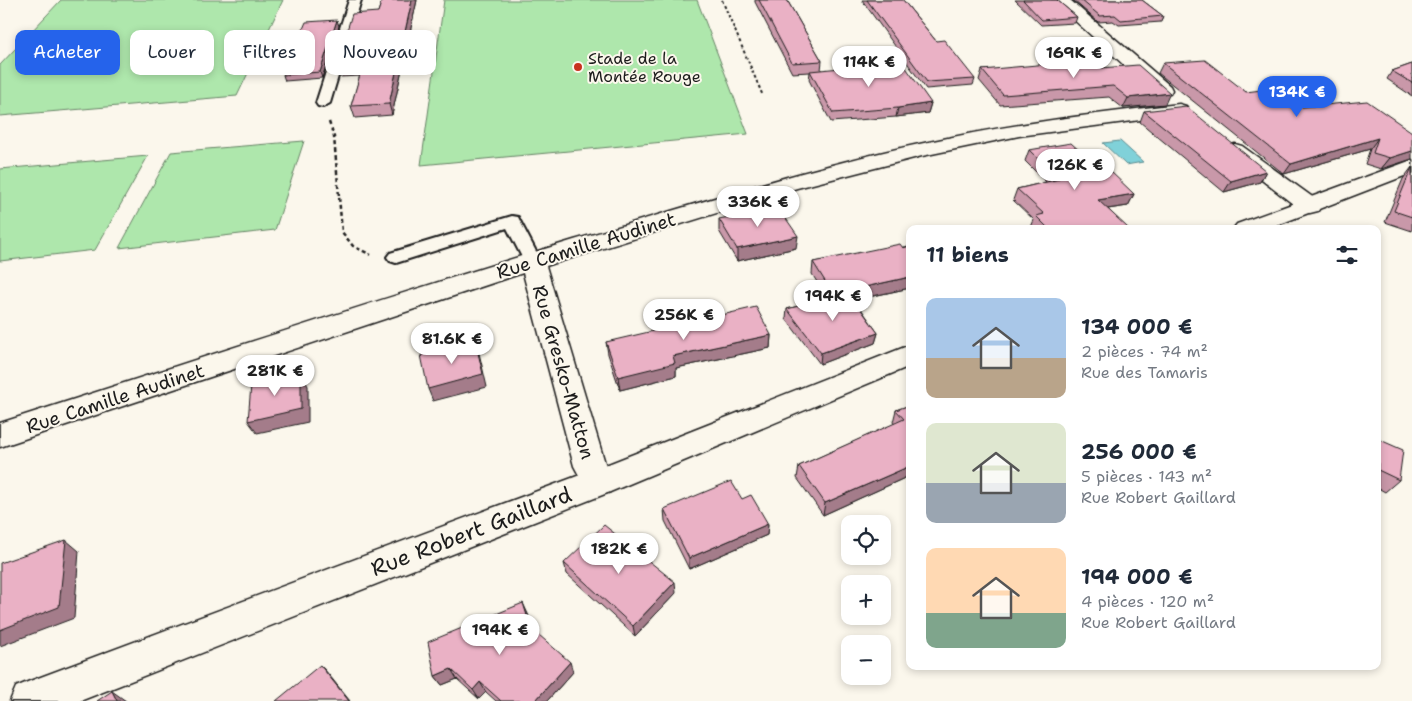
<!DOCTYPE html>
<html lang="fr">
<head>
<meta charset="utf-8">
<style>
  body { margin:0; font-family:"Shantell Sans",sans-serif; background:#f2f2f3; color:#1f2937; height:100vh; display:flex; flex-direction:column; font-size:19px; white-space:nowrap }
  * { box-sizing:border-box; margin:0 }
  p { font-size:16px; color:#747a83 }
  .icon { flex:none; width:28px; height:28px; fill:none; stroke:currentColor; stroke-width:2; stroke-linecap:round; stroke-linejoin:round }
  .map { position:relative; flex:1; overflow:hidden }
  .details { position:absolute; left:906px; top:225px; width:475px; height:445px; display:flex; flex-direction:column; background:#fff; border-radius:10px; box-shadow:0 2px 8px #0003 }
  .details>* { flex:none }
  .top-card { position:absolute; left:15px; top:30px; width:475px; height:45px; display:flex; gap:10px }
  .fabs { position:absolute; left:841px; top:515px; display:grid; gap:10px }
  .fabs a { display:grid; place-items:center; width:50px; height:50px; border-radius:10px; background:#fff; box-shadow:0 2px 8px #0003; font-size:25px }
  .price { position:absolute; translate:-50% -42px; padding:0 11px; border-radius:18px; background:#fff; color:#222; font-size:16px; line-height:32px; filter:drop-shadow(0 1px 2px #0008) }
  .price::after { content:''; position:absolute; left:50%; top:30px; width:15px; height:11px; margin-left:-8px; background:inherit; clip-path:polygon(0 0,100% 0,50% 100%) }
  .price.current { background:#2563eb; color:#fff }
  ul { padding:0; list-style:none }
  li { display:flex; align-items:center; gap:15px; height:125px; padding:0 20px }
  li span { display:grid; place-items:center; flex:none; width:140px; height:100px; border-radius:10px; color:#555 }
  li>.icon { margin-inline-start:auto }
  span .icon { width:60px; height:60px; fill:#fffc; stroke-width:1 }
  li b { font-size:21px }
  h2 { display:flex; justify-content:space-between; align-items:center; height:60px; padding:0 20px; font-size:21px }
  .tag { padding:0 18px; border-radius:10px; background:#fff; box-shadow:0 2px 8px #0003; font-size:18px; line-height:45px }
  .tag.current { background:#2563eb; color:#fff }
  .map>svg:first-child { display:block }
</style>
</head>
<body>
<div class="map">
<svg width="1412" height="701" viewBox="0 0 1412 701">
  <rect width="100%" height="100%" fill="#fbf7ec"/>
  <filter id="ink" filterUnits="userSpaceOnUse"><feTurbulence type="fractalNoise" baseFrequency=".02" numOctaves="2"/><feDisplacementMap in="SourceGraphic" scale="10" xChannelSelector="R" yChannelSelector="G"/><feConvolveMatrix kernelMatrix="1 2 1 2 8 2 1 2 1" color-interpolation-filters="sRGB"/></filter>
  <g filter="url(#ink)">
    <!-- green -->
    <path fill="#aee7ac" stroke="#658264" d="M61 0H283L237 96 0 116V65Z
      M444 0H697L748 134 421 165Z
      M304 141 275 230 119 248 171 152Z
      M148 156 95 250 0 261V169Z"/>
    <!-- water -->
    <path fill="#80d1d9" stroke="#58898d" d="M1120 141 1143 162 1126 165 1103 143Z"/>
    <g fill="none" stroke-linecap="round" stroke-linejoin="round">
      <defs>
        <path id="service" d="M349 0H361L330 103 323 107 318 106 316 103Z
          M512 216 518 217 520 221 541 261 538 265H526L507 228 396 263 390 261 387 257 390 253Z"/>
        <path id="minor" d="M1052 0H1070L1170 86 1172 90 1170 94H1156Z
          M1179 104 1186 106 1189 110 1186 114 1019 136 922 156 797 188 546 266 605 463 615 482 610 492 599 495 588 492 574 466 523 273 0 447V423C191 362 382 298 574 240 690 206 806 168 924 143 1008 124 1093 114 1179 104Z
          M1235 144 1242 146 1318 201 1321 206 1318 211 1310 213 1302 211 1228 154 1225 150 1228 146Z"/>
        <path id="tertiary" d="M1412 160V173L1267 229H1233L1237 224Z
          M910 345V366L610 492 80 701H10L16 687 30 681 588 472Z"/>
      </defs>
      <!-- service casing -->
      <use href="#service" stroke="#1c1c1c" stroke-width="4"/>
      <!-- minor casing -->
      <use href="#minor" stroke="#1c1c1c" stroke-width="3"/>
      <!-- tertiary casing -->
      <use href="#tertiary" stroke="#1c1c1c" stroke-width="3"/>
      <!-- path-far1 -->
      <path stroke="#1c1c1c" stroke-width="2" stroke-dasharray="3 2.5" stroke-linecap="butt" d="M722 0 763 96"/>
      <!-- path -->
      <path stroke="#1c1c1c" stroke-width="2.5" stroke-dasharray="4 3" stroke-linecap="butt" d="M329 122 334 137 342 232 353 246 371 255"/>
      <!-- service -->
      <use href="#service" fill="#fbf7ec" fill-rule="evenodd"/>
      <!-- minor -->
      <use href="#minor" fill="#fbf7ec" fill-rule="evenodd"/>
      <!-- tertiary -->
      <use href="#tertiary" fill="#fbf7ec" fill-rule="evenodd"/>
    </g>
    <!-- wall -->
    <path fill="#c998a9" stroke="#1c1c1c" d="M382 0H417L392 115 355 118 351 106 360 76 340 77 336 66 378 12Z
      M755 0H787L822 61 821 70 931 103 928 113 896 117 831 122 809 80 810 72 792 73 755 2Z
      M862 0H903L936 41 975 79 973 85 926 89Z
      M1015 0H1057L1077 17 1075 23 1041 25Z
      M1073 0H1142L1163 16 1161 22 1119 25 1113 21 1098 22Z
      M339 26 322 78 285 81 283 75Z
      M1163 63 1292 108 1412 132 1381 169 1365 164 1370 149 1284 174 1158 73Z
      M1412 64V96L1387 79 1392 71Z
      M1101 68 1165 104 1123 108 1109 97 1000 105 979 80 982 70Z
      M1144 111 1266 171 1260 182 1224 192 1140 122Z
      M1029 150 1102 171 1134 194 1128 206 1108 209 1128 229H1033L1031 227 1034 220 1013 200 1017 189 1046 182 1025 161Z
      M1412 167V231L1385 222 1403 179Z
      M719 219 796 248 737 261 719 231Z
      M910 246V288L855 300 878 333 875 343 820 364 786 319 787 309 827 298 812 274 813 262Z
      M771 335 770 348 676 368V376L620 390 608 354 606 342Z
      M910 405V477L909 476 823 515 797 478 799 466 894 424 893 422 896 410Z
      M1378 439 1399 480 1385 492 1378 488Z
      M742 499 768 524 767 535 689 569 665 521 664 509Z
      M564 563 676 593 635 636 567 574Z
      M528 614 532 629 573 672 547 701H496L486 692 479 699 457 679 442 685 435 676Z"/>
    <!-- shaded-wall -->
    <path fill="#a47c8a" stroke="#1c1c1c" d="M412 0H417L392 115 389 104Z
      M337 20 339 26 322 78 320 72Z
      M1170 93 1165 104 1123 108 1128 98Z
      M931 103 928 113 896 117 898 108Z
      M1378 138 1370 149 1284 174 1291 164Z
      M1412 151V159L1381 169 1390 158Z
      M1266 171 1260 182 1224 192 1231 181Z
      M1134 194 1128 206 1093 211 1098 200Z
      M798 236 796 248 737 261V249Z
      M910 277V288L831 305 833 294Z
      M878 333 875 343 820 364 821 353Z
      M771 335 770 348 676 368V376L620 390 618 377 673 356Z
      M475 340 479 353 487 387 433 401 428 389Z
      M301 373 308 386V422L257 433 248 421Z
      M910 466 909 476 823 515 825 503Z
      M768 524 767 535 689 569V558Z
      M66 540 79 551 74 618 0 646V630Z
      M675 582 676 593 635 636 633 626Z
      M523 603 528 614 535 639 531 628Z
      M570 662 573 672 547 701H535Z
      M320 665 325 670 350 701H349Z
      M451 669 457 679 442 685 435 676Z
      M480 682 486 692 479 699 473 690Z
      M112 691 126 701H117Z"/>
    <!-- building -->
    <path fill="#eab1c5" stroke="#1c1c1c" d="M382 0H412L389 104 351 106 363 64 336 66 352 14 378 12Z
      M759 0H787L822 61 792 63Z
      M867 0H903L936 41 944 40 975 79 927 82Z
      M1023 0H1057L1077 17 1042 20Z
      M1081 0H1142L1163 16 1121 20 1115 15 1100 16Z
      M337 20 320 72 283 75 306 22Z
      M1092 60 1101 68 1138 65 1170 93 1128 98 1113 86 1003 95 982 70Z
      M1205 60 1246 92 1269 89 1292 108 1367 101 1412 132V151L1390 158 1373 153 1378 138 1291 164 1163 63Z
      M902 62 931 103 898 108 833 113 810 71Z
      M1412 64V83L1392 71Z
      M1186 106 1266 171 1231 181 1144 111Z
      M1071 143 1102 171 1108 169 1134 194 1098 200 1128 228 1124 229H1049L1036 216 1044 214 1017 189 1059 179 1029 150Z
      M1412 167V217L1394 211Z
      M778 207 798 236 737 249 719 219Z
      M900 244 903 248 910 246V277L833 294 813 262Z
      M849 293 878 333 821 353 787 309Z
      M756 307 771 335 673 356 675 363 618 377 606 342Z
      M475 340 483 374 428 389 421 355Z
      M301 373V409L248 421 251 385Z
      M910 405V466L825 503 799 466 904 419 896 410Z
      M1378 439 1403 450 1399 480 1378 470Z
      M731 481 742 499 751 495 768 524 689 558 664 509Z
      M604 525 675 582 633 626 564 563Z
      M66 540 59 607 0 630V563Z
      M523 603 531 628 570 662 535 701H501L480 682 473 690 451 669 435 676 428 642Z
      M320 665 349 701H276Z
      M112 691 117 701H97Z"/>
  </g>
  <!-- markers -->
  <circle fill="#c8321e" stroke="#fbf7ec" stroke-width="2" cx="578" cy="67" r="5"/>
  <g text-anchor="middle" stroke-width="4" stroke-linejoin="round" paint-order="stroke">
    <!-- far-poi labels -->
    <g font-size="16" fill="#1c1c1c" stroke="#fbf7ec" text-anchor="start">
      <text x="588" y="64">Stade de la<tspan x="588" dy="18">Montée Rouge</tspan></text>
    </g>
    <!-- street labels -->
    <g font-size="19" fill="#1c1c1c" stroke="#fbf7ec">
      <text transform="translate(586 245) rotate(-17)" y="7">Rue Camille Audinet</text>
      <text transform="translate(564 372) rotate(74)" y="7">Rue Gresko-Matton</text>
      <text transform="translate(115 398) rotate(-18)" y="7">Rue Camille Audinet</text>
    </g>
    <!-- near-street labels -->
    <g font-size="22" fill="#1c1c1c" stroke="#fbf7ec">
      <text transform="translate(471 531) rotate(-21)" y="8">Rue Robert Gaillard</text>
    </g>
  </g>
</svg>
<div class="fabs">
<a><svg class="icon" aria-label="locate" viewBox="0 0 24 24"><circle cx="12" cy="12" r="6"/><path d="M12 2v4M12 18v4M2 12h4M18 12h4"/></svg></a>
<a>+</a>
<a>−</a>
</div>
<b class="price" style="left:1074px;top:79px">169K €</b>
<b class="price" style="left:869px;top:88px">114K €</b>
<b class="price current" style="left:1297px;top:118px">134K €</b>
<b class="price" style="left:1075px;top:191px">126K €</b>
<b class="price" style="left:758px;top:228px">336K €</b>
<b class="price" style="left:833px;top:322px">194K €</b>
<b class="price" style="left:684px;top:341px">256K €</b>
<b class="price" style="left:452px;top:365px">81.6K €</b>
<b class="price" style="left:275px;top:397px">281K €</b>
<b class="price" style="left:619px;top:575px">182K €</b>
<b class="price" style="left:500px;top:656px">194K €</b>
<div class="top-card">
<a class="tag current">Acheter</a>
<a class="tag">Louer</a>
<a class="tag">Filtres</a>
<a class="tag">Nouveau</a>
</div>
<section class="details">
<h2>11 biens<svg class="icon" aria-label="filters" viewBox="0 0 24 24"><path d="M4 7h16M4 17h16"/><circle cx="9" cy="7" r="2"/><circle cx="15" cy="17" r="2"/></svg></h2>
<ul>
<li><span style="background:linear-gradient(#a9c7e8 60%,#b9a48a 0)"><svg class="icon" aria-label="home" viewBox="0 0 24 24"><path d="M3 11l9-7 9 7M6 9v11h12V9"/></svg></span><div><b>134 000 €</b><p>2 pièces · 74 m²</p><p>Rue des Tamaris</p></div></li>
<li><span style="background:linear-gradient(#dfe7d0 60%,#9aa5b1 0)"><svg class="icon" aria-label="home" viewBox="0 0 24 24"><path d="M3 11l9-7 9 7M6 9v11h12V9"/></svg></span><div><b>256 000 €</b><p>5 pièces · 143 m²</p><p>Rue Robert Gaillard</p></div></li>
<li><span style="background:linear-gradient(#ffd9b3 65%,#7fa58c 0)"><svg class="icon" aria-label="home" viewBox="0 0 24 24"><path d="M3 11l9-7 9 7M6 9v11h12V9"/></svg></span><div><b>194 000 €</b><p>4 pièces · 120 m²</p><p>Rue Robert Gaillard</p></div></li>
</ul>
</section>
</div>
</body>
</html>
